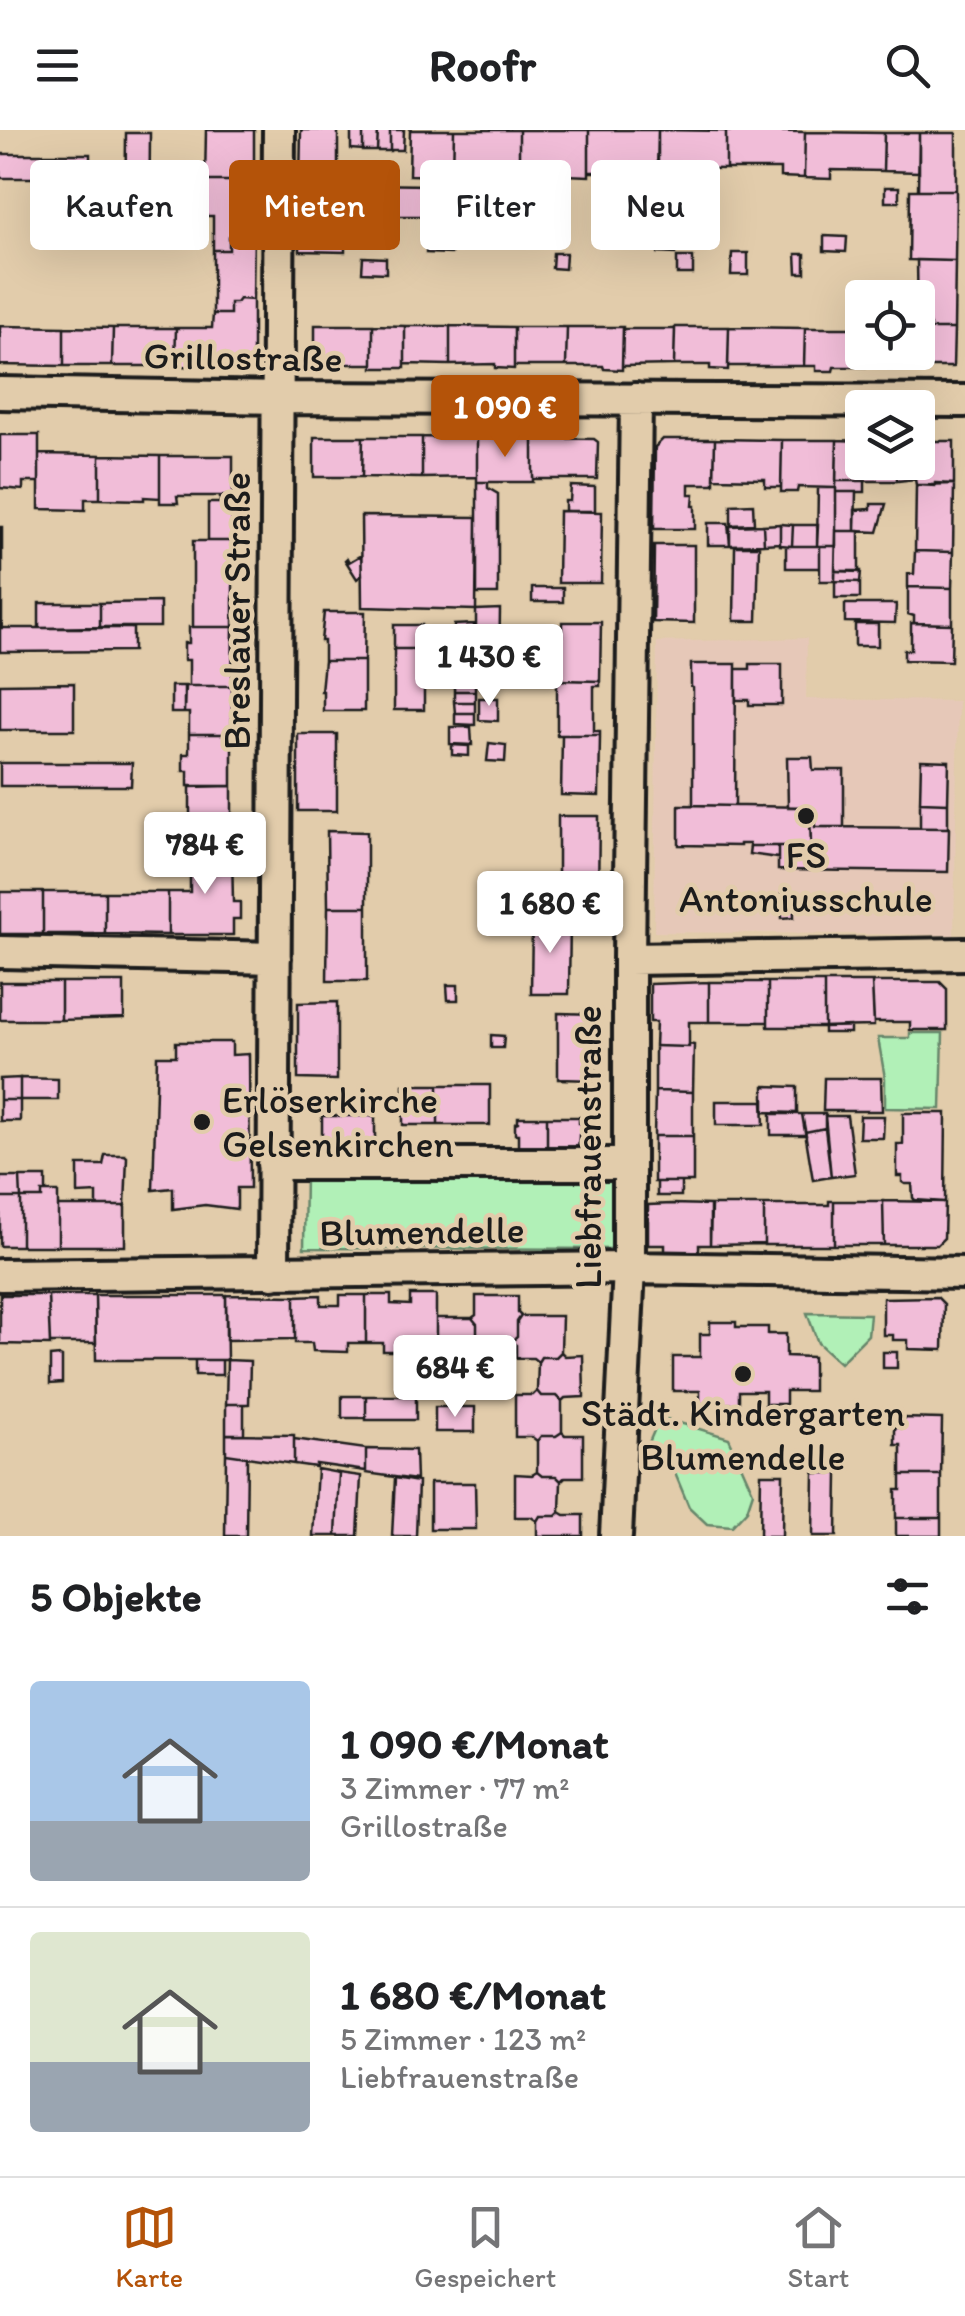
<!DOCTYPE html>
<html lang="de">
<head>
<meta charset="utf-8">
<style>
  body { margin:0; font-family:Itim,sans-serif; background:#f2f2f2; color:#202124; height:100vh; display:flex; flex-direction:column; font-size:38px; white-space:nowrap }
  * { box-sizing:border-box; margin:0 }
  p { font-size:32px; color:#757577 }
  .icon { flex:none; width:55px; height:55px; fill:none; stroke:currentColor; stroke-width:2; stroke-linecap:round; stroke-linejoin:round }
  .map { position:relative; height:1406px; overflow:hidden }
  .drawer { display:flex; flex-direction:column; background:#fff; flex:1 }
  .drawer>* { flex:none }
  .guide { position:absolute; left:30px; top:30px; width:905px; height:90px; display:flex; gap:20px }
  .tools { position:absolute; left:845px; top:150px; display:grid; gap:20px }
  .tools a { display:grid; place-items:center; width:90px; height:90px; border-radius:10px; background:#fff; box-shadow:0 10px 40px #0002; font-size:50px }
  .price { position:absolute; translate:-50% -85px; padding:0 22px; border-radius:10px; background:#fff; color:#222; font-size:32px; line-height:65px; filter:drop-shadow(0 2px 5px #0008) }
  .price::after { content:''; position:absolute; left:50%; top:60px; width:30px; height:22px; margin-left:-15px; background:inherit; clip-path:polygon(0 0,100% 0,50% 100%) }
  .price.selected { background:#b45309; color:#fff }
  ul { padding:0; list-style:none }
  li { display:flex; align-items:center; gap:30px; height:250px; padding:0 30px }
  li+li { border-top:2px solid #e0e0e0 }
  li span { display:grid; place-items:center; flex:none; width:280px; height:200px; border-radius:10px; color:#555 }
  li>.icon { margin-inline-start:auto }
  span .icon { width:120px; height:120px; fill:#fffc; stroke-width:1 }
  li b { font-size:42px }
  h2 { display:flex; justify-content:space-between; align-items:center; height:120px; padding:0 30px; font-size:42px }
  .tag { padding:0 35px; border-radius:10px; background:#fff; box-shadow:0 10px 40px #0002; font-size:35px; line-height:90px }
  .tag.selected { background:#b45309; color:#fff }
  header { display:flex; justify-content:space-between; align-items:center; height:130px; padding:0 30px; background:#fff; font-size:45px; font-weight:700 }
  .menu { display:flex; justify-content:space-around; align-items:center; height:140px; border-top:2px solid #e0e0e0; background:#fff; font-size:28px; color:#757577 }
  .menu a { display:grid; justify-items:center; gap:5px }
  .menu .selected { color:#b45309 }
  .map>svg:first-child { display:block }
</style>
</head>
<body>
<header><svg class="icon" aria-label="menu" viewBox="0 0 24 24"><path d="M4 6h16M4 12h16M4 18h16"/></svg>Roofr<svg class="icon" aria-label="search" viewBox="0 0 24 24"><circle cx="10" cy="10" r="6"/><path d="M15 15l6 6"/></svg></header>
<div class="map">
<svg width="965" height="1406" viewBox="0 0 965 1406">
  <rect width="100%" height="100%" fill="#e2ccab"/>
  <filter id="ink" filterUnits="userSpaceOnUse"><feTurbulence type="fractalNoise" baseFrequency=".01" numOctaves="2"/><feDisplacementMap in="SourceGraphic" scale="20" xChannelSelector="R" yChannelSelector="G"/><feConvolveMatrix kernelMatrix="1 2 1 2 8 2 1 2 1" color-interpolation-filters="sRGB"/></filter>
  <g filter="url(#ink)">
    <!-- built -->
    <path fill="#e6c8b8" d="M807 508 806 569 958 571 954 805 654 802 657 512Z"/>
    <!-- green -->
    <path fill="#b1f0b7" stroke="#66866a" stroke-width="2.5" d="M910 903H943L941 979 885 978V948L878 908H910Z
      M305 1041 619 1043V1119L304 1118Z
      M807 1183 870 1184 868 1205 840 1233 818 1213Z
      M660 1287 729 1308 753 1362 747 1380 732 1396 707 1394 689 1377 672 1336 644 1324Z"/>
    <!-- building -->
    <path fill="#f1bdd8" stroke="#1c1c1c" stroke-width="2.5" d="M206 0H254V51H205Z
      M301 0H338V54H300Z
      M351 0H363V20L351 19Z
      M363 0H378L377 21H363Z
      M378 0H390V21H377Z
      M390 0H404L403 20H390Z
      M410 0H454L453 46 409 45Z
      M454 0H519V45L499 44V50L476 49V44L453 43Z
      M519 0H589V46L566 45V51L543 50V45H519Z
      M589 0H658L657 43H635V49L610 48 611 42H589Z
      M658 0 726 1V39L658 38Z
      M726 1 805 2 804 48 780 47V39H726Z
      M805 2 884 3 883 41 831 40V49L804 48Z
      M126 3H150L149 112H125Z
      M884 3H919V42L883 41Z
      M919 3H956V60H918Z
      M0 24H90V48H0Z
      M64 48H90V112H64Z
      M205 51H254V103H235V107H229V120H213V86H205Z
      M300 54H345V122L300 121Z
      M368 54 427 55V86H367Z
      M427 55 453 56 451 124 426 123Z
      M885 57H899V72H885Z
      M910 60H956L955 131 909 130Z
      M235 103H254L253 170 239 169 236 173H230V184H213V120H229V107H235Z
      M658 103H676L675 124 658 123Z
      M824 106 847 107 846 122 824 121Z
      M553 123H566L565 139 552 138Z
      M732 123H748V145H731Z
      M796 124H805V143H797Z
      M363 127 386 128V143L362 142Z
      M677 127H693V144H677Z
      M917 130 955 131 954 199H930V193H918Z
      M239 169 253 170V238L175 236 176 198H212L213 184H230V173H236Z
      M315 195H373V234H315Z
      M373 195 405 196V238H373Z
      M0 196 64 197V236L0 235Z
      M405 196H450V235L405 234Z
      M450 196 514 197V239L495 238V234L450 235Z
      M64 197 113 198 112 236H64Z
      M514 197H567L566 236H514Z
      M567 197H623L622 240 604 239 603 236H566Z
      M675 197H729L728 240 710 239V235H674Z
      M729 197 805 198 804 236H728Z
      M113 198H176L175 236H112Z
      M805 198H862V222H881L880 237H834L833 241H816V236H804Z
      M623 199H675L674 235 622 236Z
      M918 199H954L953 237H880L881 222H918Z
      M0 305H39V352H23V360L0 358Z
      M314 307H363L362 347H314Z
      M363 307H422V348L362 347Z
      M422 307 477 308V347L422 348Z
      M477 308H533V352H477Z
      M533 308 594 309 598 312 597 349H533Z
      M663 309H715L714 354H689V364H694L693 376H695V399H654L655 317Z
      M715 309 782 310 781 357H765V349L714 348Z
      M782 310H837L836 358 798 357 797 362H781Z
      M837 310 862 311V332H897V351H836Z
      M918 311H954V354L916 355 915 349 897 351V332H918Z
      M39 324 100 325V369H85V380L39 379Z
      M100 325 160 326V368L144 367V370L100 369Z
      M160 326H233V366H177L178 373H160Z
      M836 351H865V362H836Z
      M477 352H488V358L498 364V464H477Z
      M935 353 954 354 953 422 915 421 916 355 935 356Z
      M571 356 595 357V381H565V371H570Z
      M818 358H836V416H817Z
      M836 362H856L855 401H836Z
      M220 366H232V411H208V373H220Z
      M753 374 754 394 731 395V375Z
      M871 374H886L878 402 855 401V380L871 379Z
      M559 381 602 382 601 453H558Z
      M361 386 477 387 476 480 362 477Z
      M708 393H728L730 415H708Z
      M780 394V413L764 414 763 395Z
      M780 394 793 395 792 416 780 415Z
      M763 395 764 414 730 415V396Z
      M793 395H818L817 416H792Z
      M0 397H2V498H0Z
      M836 401H859V442L835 441Z
      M193 411H233V497H193Z
      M654 415H694V493L653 492Z
      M735 416H759L757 491H734Z
      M786 416H820V438H786Z
      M820 416H836L835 451H820Z
      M915 421 953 422 952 458 908 457V444H914Z
      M361 425 362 445 357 449 345 430 347 428 349 432Z
      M835 441H861L860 452 835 451Z
      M835 451 860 452V468H835Z
      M908 457 952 458V494L914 493V486L908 484Z
      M532 458H563V472H532Z
      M160 472V497H100V473Z
      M39 473H100V497L39 498Z
      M845 474H896L895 493 845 492Z
      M500 479 499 541H476V480Z
      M324 482H365L364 531H324V511H321Z
      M562 492H601L600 551 562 550Z
      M911 493 952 494 951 531 904 530V520H911Z
      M474 494V505H454V495Z
      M855 494H878V516H855Z
      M394 495H422V519H394Z
      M189 497H233L232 556H189V530H184V513H189Z
      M0 498H133V521L0 522Z
      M454 505H474L475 516 454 517Z
      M475 516V527L454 528V517Z
      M394 519H424V580H394Z
      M475 527V539H454V528Z
      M324 531H364V581H323V561H321Z
      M691 534H736L735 676 693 675V558L691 557Z
      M750 534H782V575H749V570H736V539H750Z
      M454 539H475V549L454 550Z
      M475 549V561H454V550Z
      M557 550 600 551V556H594V601H600V605H557Z
      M74 553V600H0V554Z
      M171 556H184V583H171Z
      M185 556H232V604H189V583H184Z
      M454 561H475V572H454Z
      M479 568H498V591L479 590Z
      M454 572H475V583H455Z
      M455 583H475V595L455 594Z
      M450 597H471L472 615 450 614Z
      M189 604H232V656H188V641H183V624H189Z
      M298 604H337V681H298Z
      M562 605H600L599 666 561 665Z
      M489 613 506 615 505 632 487 631Z
      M452 615 469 616V626L452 625Z
      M787 627H812L813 640H844V697H815V692H810V677H788Z
      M921 630 949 631 948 673 920 672Z
      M0 633H132L131 656H0Z
      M232 656V720H190V657Z
      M920 672 948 673V698H920Z
      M679 675 810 677 811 716H750L749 714H740V716L679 715Z
      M558 686H599L598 770H558Z
      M810 692H815V697L949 698 948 742 778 740V716H811Z
      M327 701 367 702V777H328Z
      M750 716H778V728L749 724Z
      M190 720H232L233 772H240V789H233V805H168V762H190Z
      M0 762H43V804H0Z
      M43 762H105V804H43Z
      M105 762H168V805L105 804Z
      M793 763 794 787 782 788 781 764Z
      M328 777H367V851H327Z
      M532 789H570L569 864H531Z
      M0 852H61V890H0Z
      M61 852H124V888L61 890Z
      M709 852V892H689V917L655 916 656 892H650V854Z
      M709 852H768V892H709Z
      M768 852H824V897H768Z
      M824 852H872L874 896 824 897Z
      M872 852H940L947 859V900H910V892H874Z
      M447 855H458V870H448Z
      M337 872V950L298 949V873Z
      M558 883 597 884 596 950 558 949Z
      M850 896V903H824V897Z
      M491 905 504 906 503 918H491Z
      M176 912H232V925L249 924 250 1058H237V1079L205 1075 173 1079V1058L153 1060 157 926H176Z
      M689 914 694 915 693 962 655 961V916L689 917Z
      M20 948V970H0V949Z
      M20 948 58 949V970H20Z
      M824 948H881L882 981H823Z
      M403 955H438V995H403Z
      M438 955H490V995H438Z
      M764 956 797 957V983L764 982Z
      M655 961 693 962V1006H654Z
      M0 970H20V991H0Z
      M716 971H763L764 995H716Z
      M903 983H946L945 1072 915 1070 913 1068 912 1054H905L902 1052V1046H897V1014H903Z
      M771 984H802L806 1005H771Z
      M802 984H825V998L805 1002Z
      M322 986H375V1025H322Z
      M825 986H847L855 1044 831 1047Z
      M860 986H884L883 1008H859Z
      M518 987H547V1026H518V1004H515V993L518 992Z
      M547 987H579V993H582V1004L579 1005 578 1026H547Z
      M825 998 831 1047 813 1050 805 1002Z
      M654 1006H693V1052H654Z
      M105 1025H125L127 1027 125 1076H97V1063L78 1064V1035H103Z
      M0 1047H20L21 1068H0Z
      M20 1047H46V1062H42V1068H21Z
      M657 1052H681V1066H657Z
      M42 1062H58V1116H21V1068H42Z
      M0 1068H21V1116H0Z
      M829 1071H834V1115H764V1075H829Z
      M834 1071H883L884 1115H834Z
      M883 1071 945 1072 944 1108 937 1115H884Z
      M672 1074 711 1075 710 1115H699V1125H665V1115H648V1075Z
      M710 1075H764V1114L710 1115Z
      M58 1076H125V1116H58Z
      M0 1165H48L50 1215 0 1214Z
      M48 1165H95L96 1213H50Z
      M95 1165H226L227 1230H96Z
      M226 1165 295 1166V1209L226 1210Z
      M321 1165V1175H340V1165H366V1213H348V1222L313 1221 312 1213H295V1166Z
      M366 1165H391V1174L410 1175V1165H436V1213L419 1212 418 1221H383V1213H366Z
      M476 1166H518V1183L521 1186 517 1192V1207L511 1212H482L477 1209V1194L472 1188 476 1185Z
      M937 1167 944 1174 943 1220 908 1219V1210H893V1205H883V1168Z
      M521 1186H562L561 1222 556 1227H541L538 1232 533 1228H516V1215L511 1212 517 1207V1192Z
      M436 1188H472L477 1194V1209L482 1212 478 1218V1234H436Z
      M710 1192H736V1197H768V1204H786V1226L813 1227V1261H786V1274H765V1261H739V1274H700V1261H673V1227H700V1204H710Z
      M561 1222 565 1226 583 1225 584 1267 565 1268 562 1271 557 1266H541L537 1261 538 1232 541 1227H556Z
      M883 1222H897V1238H883Z
      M60 1226 62 1227V1253L50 1254V1227Z
      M195 1230H222V1245H195Z
      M227 1230 250 1231 249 1274H226Z
      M537 1261 541 1266H557L562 1271V1302L556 1306H541L537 1311 532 1307H515V1265H533Z
      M342 1266H366V1288H342Z
      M366 1266H416V1290H366Z
      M226 1274H244V1304H226Z
      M435 1277H475V1302H435Z
      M901 1288 942 1289 941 1345H901V1315H895V1297L901 1298Z
      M562 1302 565 1305H583V1347H565L561 1351 556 1346H542L537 1342V1311L541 1306H556Z
      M226 1304 294 1305V1334L226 1324Z
      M294 1309 366 1319V1341L316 1334V1337L294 1334Z
      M366 1319 415 1320 416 1350 366 1343Z
      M226 1324 247 1327 246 1406H225Z
      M317 1339 339 1343 336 1406H313Z
      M537 1342 542 1346H556L561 1351 560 1382 556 1386H540L537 1391 531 1387H515V1344L532 1345Z
      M339 1343 361 1346 358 1406H336Z
      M814 1343H838L837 1406H813Z
      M761 1344H783L782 1406H760Z
      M901 1345H941V1388H896V1360H901Z
      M395 1348 418 1352 416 1406H392Z
      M430 1353H475L476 1399H430Z
      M560 1382 565 1385H583V1406H537V1391L540 1386H556Z
      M896 1388H941V1406H896Z"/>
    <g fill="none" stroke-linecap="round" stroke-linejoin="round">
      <defs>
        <path id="minor" d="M0 263 279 268 965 271
          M0 822 275 828
          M629 829 965 824
          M273 1034H629
          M273 1143 279 0
          M0 1145 629 1138 965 1143
          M616 1406 629 1138V829L636 269"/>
      </defs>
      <!-- minor casing -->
      <use href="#minor" stroke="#1c1c1c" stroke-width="38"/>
      <!-- minor -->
      <use href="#minor" stroke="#e2ccab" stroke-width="30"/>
    </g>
  </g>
  <!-- markers -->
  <g fill="#1c1c1c" stroke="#e2ccab" stroke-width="4">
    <circle cx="806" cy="686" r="10"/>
    <circle cx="202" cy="992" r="10"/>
    <circle cx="743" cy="1244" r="10"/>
  </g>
  <g text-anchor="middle" stroke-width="9" stroke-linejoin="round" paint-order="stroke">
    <!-- street labels -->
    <g font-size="38" fill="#1c1c1c" stroke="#e2ccab">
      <text transform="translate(243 227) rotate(1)" y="13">Grillostraße</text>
      <text transform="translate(237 481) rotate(-90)" y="13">Breslauer Straße</text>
      <text transform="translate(588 1017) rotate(-90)" y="13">Liebfrauenstraße</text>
      <text transform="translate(422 1101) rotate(-1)" y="13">Blumendelle</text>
    </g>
    <!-- poi labels -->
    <g font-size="38" fill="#1c1c1c" stroke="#e2ccab">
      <text x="806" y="738">FS<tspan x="806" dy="44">Antoniusschule</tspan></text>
      <text x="222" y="983" text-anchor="start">Erlöserkirche<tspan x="222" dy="44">Gelsenkirchen</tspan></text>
      <text x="743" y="1296">Städt. Kindergarten<tspan x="743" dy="44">Blumendelle</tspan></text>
    </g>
  </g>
</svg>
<div class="tools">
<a><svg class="icon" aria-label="locate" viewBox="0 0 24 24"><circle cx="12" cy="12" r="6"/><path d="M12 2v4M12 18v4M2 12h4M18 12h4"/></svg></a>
<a><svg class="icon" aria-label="layers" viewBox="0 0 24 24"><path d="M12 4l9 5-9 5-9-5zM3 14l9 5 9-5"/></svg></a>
</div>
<b class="price selected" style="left:505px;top:330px">1 090 €</b>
<b class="price" style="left:489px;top:579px">1 430 €</b>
<b class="price" style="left:205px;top:767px">784 €</b>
<b class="price" style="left:550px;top:826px">1 680 €</b>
<b class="price" style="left:455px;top:1290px">684 €</b>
<div class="guide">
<a class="tag">Kaufen</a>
<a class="tag selected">Mieten</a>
<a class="tag">Filter</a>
<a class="tag">Neu</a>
</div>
</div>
<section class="drawer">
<h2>5 Objekte<svg class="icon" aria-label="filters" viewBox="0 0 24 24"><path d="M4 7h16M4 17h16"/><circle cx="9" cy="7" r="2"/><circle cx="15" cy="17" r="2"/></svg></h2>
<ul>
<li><span style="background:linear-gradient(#a9c7e8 70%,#9aa5b1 0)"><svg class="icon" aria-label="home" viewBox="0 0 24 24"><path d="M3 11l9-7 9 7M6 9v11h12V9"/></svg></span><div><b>1 090 €/Monat</b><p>3 Zimmer · 77 m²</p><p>Grillostraße</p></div></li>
<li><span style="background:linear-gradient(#dfe7d0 65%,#9aa5b1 0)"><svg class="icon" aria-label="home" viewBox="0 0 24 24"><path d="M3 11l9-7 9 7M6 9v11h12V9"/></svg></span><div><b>1 680 €/Monat</b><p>5 Zimmer · 123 m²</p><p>Liebfrauenstraße</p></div></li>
</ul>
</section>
<nav class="menu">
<a class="selected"><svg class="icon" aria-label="map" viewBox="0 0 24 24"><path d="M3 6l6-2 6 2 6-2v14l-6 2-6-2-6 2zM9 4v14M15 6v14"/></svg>Karte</a>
<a><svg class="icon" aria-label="saved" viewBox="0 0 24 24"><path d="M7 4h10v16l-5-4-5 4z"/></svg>Gespeichert</a>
<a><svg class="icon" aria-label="home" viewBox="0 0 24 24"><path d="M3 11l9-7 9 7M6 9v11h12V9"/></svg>Start</a>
</nav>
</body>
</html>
